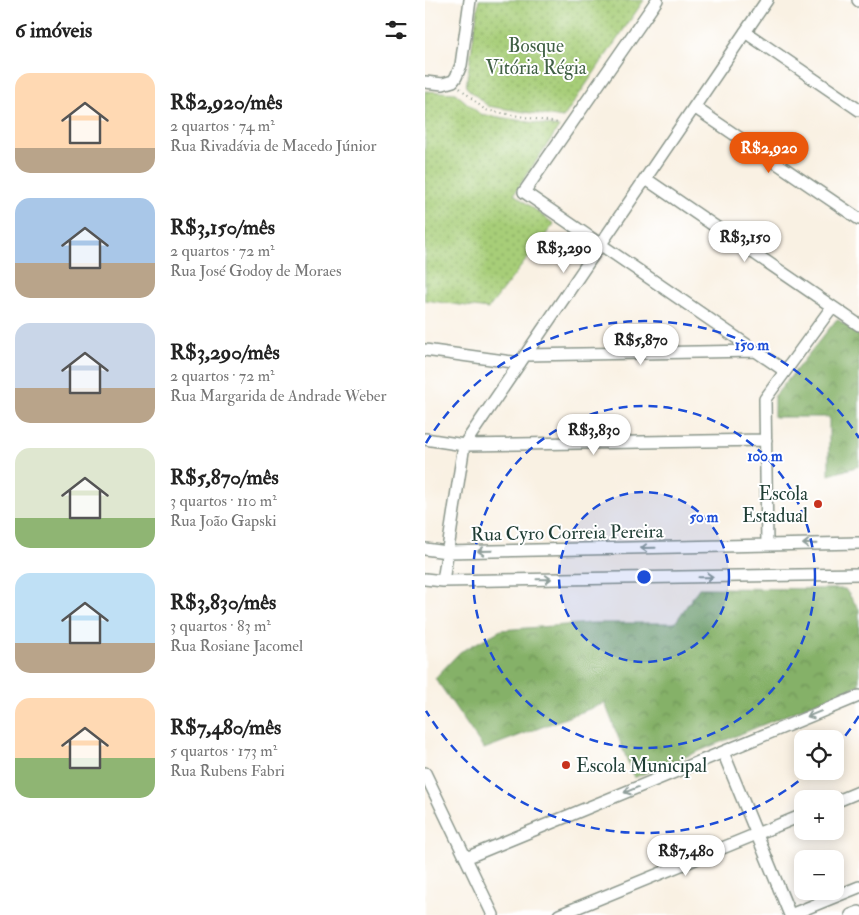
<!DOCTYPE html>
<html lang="pt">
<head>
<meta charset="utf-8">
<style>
  body { margin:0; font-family:"IM FELL Double Pica",serif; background:#f2f2f2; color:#222; height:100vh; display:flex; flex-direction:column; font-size:19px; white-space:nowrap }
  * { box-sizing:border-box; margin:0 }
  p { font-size:16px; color:#767676 }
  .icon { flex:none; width:28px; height:28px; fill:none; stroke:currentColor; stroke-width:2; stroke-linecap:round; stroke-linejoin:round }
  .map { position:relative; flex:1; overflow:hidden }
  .drawer { display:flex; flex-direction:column; background:#fff; width:425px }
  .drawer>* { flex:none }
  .buttons { position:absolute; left:369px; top:730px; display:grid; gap:10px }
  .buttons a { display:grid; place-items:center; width:50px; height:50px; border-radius:10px; background:#fff; box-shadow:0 2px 12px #0003; font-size:25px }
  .price { position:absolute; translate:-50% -42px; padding:0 11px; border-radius:18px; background:#fff; color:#222; font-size:16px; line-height:32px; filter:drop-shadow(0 1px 2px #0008) }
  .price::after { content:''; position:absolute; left:50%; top:30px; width:15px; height:11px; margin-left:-8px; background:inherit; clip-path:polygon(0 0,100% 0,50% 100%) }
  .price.active { background:#ea580c; color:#fff }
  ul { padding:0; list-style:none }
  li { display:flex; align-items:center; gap:15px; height:125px; padding:0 15px }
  li span { display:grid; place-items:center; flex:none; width:140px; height:100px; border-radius:15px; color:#555 }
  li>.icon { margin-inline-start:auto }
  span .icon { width:60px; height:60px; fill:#fffc; stroke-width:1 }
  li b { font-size:21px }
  h2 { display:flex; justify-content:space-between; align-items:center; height:60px; padding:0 15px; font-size:21px }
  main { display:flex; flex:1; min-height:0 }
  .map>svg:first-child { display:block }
</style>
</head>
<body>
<main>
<section class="drawer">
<h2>6 imóveis<svg class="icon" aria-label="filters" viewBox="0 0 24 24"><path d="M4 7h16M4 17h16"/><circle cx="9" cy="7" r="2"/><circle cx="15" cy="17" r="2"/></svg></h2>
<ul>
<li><span style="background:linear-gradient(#ffd9b3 75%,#b9a48a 0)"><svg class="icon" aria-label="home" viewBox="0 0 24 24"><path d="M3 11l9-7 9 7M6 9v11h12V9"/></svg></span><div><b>R$2,920/mês</b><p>2 quartos · 74 m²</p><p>Rua Rivadávia de Macedo Júnior</p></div></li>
<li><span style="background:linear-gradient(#a9c7e8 65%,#b9a48a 0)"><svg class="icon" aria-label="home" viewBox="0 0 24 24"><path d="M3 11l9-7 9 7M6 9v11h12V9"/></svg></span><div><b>R$3,150/mês</b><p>2 quartos · 72 m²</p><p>Rua José Godoy de Moraes</p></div></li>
<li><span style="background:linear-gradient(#c9d6e8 65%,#b9a48a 0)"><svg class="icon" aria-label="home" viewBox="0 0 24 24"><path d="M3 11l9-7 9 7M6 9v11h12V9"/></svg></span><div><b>R$3,290/mês</b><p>2 quartos · 72 m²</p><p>Rua Margarida de Andrade Weber</p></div></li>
<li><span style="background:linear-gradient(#dfe7d0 70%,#8fb573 0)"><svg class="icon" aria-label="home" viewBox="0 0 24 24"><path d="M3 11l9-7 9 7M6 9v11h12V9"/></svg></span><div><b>R$5,870/mês</b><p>3 quartos · 110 m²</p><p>Rua João Gapski</p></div></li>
<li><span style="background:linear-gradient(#bfe0f5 70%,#b9a48a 0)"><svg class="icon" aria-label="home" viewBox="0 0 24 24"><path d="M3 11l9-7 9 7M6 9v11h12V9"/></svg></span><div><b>R$3,830/mês</b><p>3 quartos · 83 m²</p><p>Rua Rosiane Jacomel</p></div></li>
<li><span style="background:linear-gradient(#ffd9b3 60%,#8fb573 0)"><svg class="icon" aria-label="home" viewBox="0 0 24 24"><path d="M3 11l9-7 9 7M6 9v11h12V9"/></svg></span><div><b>R$7,480/mês</b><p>5 quartos · 173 m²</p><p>Rua Rubens Fabri</p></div></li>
</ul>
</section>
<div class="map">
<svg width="434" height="915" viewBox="0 0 434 915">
  <defs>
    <pattern id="forest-crowns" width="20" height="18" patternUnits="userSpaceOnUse" patternTransform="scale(1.25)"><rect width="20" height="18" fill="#85b168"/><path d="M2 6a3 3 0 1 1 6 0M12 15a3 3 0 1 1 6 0" fill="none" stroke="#6c9156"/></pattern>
    <pattern id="park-dots" width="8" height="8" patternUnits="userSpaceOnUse" patternTransform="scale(1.25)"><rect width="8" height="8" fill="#a7ce78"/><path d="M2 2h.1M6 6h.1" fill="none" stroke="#87a863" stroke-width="1.8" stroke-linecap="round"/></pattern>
  </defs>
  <rect width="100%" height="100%" fill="#fff"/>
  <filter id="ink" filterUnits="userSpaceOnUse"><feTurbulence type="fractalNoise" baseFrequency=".02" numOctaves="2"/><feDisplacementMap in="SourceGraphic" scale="10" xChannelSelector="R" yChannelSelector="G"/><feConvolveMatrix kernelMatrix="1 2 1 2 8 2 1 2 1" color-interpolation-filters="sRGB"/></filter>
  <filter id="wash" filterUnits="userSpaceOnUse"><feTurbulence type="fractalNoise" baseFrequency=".0096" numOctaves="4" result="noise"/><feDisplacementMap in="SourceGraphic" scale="20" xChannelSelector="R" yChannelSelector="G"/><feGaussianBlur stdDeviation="1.12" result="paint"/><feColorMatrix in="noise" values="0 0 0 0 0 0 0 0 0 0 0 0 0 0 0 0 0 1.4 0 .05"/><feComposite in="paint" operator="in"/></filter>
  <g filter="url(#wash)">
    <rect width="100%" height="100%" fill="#f9f1e3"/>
    <!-- forest -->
    <path fill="url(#forest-crowns)" stroke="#52774e" d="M412 319 434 334V466L404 475V417H349V397Z
      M274 588 420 589 434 609V685L209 778 180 703 59 749 10 678 35 652 76 630 165 623H250Z"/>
    <!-- park -->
    <path fill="url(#park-dots)" stroke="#638656" d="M54 0H219L138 118 63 106 41 87Z
      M0 91 30 93 55 114 134 127 89 194 129 224 63 309 0 300Z"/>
  </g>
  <g filter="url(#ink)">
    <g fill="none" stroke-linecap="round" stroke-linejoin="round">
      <defs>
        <path id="minor" d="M232 0 99 192 360 371
          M433 0 434 1
          M320 32 434 110
          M0 82 18 84 28 81 31 77 36 65 45 0
          M269 107 434 219
          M221 179 434 325
          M0 350 95 363
          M100 355 331 351
          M0 439 39 445 341 440
          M342 545 340 399 407 307
          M0 549 22 552 434 543
          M0 579 18 581 434 574
          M18 581 39 445 342 0
          M298 752 365 915
          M0 773 68 915
          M410 802 434 792
          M41 858 434 696
          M134 915 378 815
          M365 915 434 887
          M426 915 434 912"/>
      </defs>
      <!-- minor casing -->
      <use href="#minor" stroke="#8c978c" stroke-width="14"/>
      <!-- path -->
      <path stroke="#8c978c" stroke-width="2" stroke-dasharray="1 4" stroke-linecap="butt" d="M35 88 60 110 133 123"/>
      <!-- minor -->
      <use href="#minor" stroke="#fff" stroke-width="11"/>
    </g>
    <!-- one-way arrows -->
    <defs><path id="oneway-shaft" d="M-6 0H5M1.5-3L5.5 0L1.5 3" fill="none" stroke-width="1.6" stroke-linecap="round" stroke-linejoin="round" transform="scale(1.25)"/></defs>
    <g stroke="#8f9e9a">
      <use href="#oneway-shaft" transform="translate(385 544) rotate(179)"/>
      <use href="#oneway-shaft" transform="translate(223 548) rotate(179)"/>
      <use href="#oneway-shaft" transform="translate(60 551) rotate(179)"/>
      <use href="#oneway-shaft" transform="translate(281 577) rotate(-1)"/>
      <use href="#oneway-shaft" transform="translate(119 579) rotate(-1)"/>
      <use href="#oneway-shaft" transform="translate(389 714) rotate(158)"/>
      <use href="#oneway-shaft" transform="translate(206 790) rotate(158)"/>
    </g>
  </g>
  <!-- distance rings -->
  <circle cx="219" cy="577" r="85" fill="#1d4ed8" fill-opacity=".12"/>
  <g fill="none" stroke="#1d4ed8" stroke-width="2.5" stroke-dasharray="9 6">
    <circle cx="219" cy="577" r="85"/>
    <circle cx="219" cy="577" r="171"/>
    <path d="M434 716A256 256 0 0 1 411 747M385 772A256 256 0 0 1 1 711M1 443A256 256 0 0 1 434 438"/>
  </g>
  <!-- markers -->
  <g fill="#c8321e" stroke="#fff" stroke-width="2">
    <circle cx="393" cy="504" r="5"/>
    <circle cx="141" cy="765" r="5"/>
  </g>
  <g text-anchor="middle" stroke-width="4" stroke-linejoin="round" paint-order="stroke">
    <!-- park labels -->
    <g font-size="19" fill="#416145" stroke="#fff">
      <text x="111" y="52">Bosque<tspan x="111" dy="22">Vitória Régia</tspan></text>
    </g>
    <!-- poi labels -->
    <g font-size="19" fill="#1f3d34" stroke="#fff" text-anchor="end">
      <text x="383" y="500">Escola<tspan x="383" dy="22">Estadual</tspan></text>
      <text x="151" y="772" text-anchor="start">Escola Municipal</text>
    </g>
    <!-- street labels -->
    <g font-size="19" fill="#1f3d34" stroke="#fff">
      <text transform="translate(142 532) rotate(-1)" y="7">Rua Cyro Correia Pereira</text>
    </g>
  </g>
  <circle cx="219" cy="577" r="8" fill="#1d4ed8" stroke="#fff" stroke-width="2.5"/>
  <g font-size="15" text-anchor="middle" font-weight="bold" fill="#1d4ed8" stroke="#fff" stroke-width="4" stroke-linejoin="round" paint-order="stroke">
    <text x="327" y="350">150 m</text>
    <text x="340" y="461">100 m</text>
    <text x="279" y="522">50 m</text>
  </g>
</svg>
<div class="buttons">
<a><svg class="icon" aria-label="locate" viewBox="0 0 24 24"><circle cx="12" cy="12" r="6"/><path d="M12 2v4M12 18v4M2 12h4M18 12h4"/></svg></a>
<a>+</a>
<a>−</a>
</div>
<b class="price active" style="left:344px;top:174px">R$2,920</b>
<b class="price" style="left:320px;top:263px">R$3,150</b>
<b class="price" style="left:139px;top:274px">R$3,290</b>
<b class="price" style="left:216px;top:366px">R$5,870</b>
<b class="price" style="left:169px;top:456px">R$3,830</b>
<b class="price" style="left:261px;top:877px">R$7,480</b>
</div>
</main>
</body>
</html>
